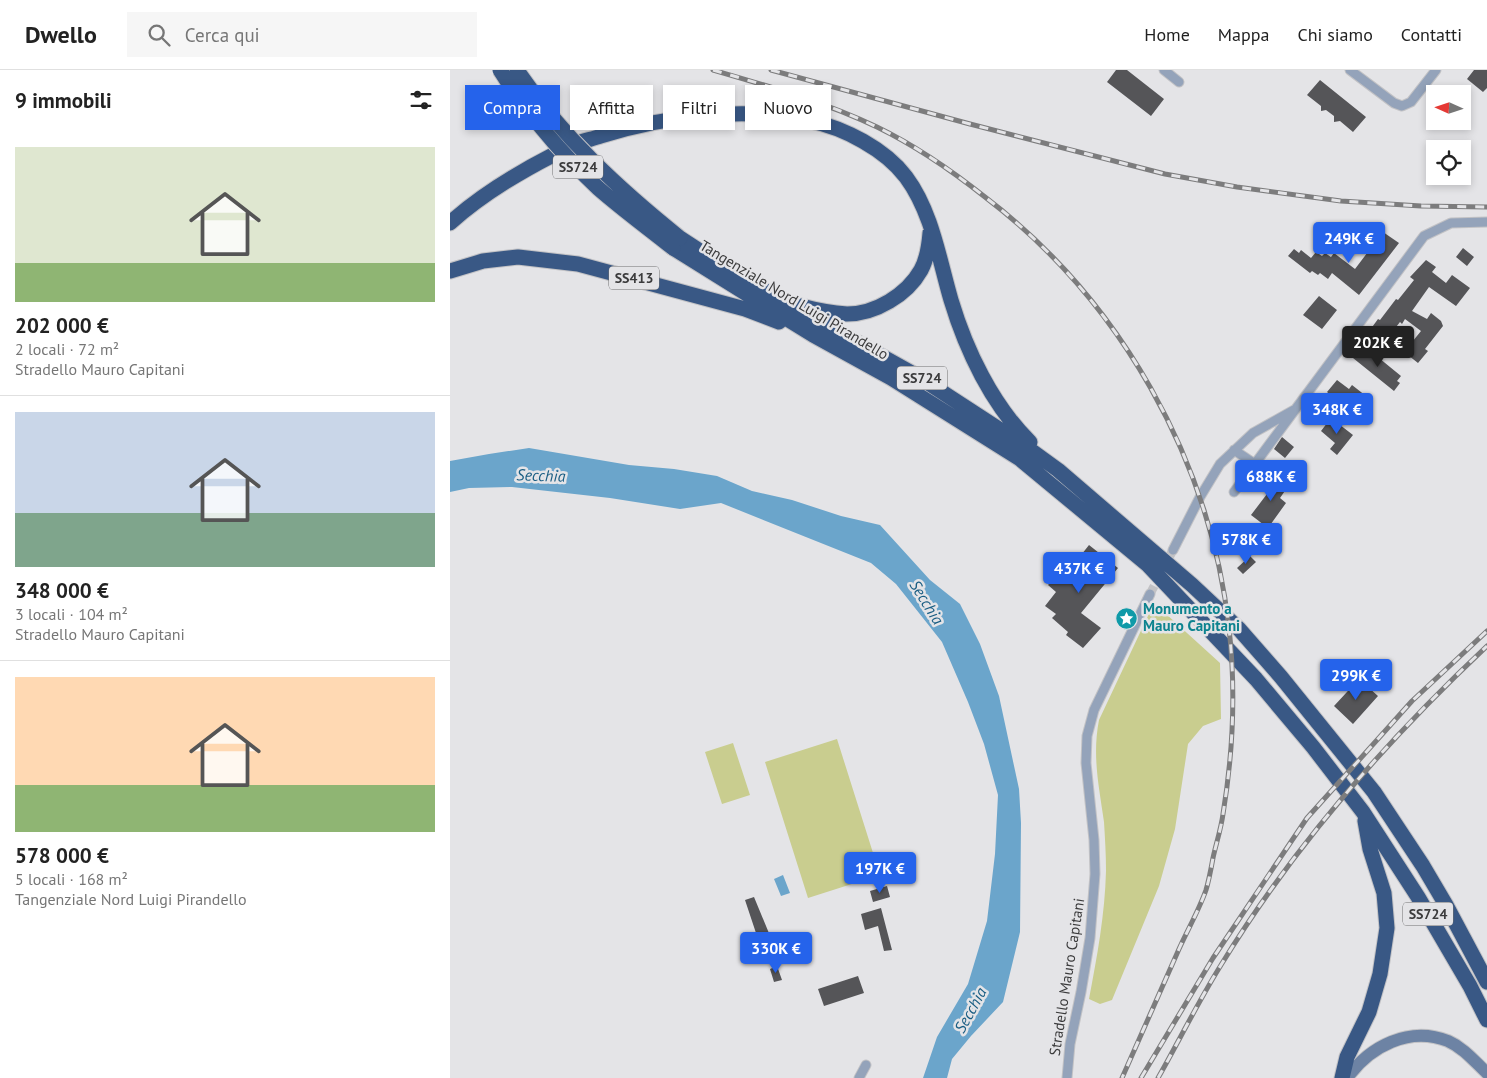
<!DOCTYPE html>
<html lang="it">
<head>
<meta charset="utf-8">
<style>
  body { margin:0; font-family:"PT Sans",sans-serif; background:#f6f6f6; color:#222; height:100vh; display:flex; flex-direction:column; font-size:19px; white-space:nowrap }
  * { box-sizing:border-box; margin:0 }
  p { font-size:16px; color:#767676 }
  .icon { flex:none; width:28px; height:28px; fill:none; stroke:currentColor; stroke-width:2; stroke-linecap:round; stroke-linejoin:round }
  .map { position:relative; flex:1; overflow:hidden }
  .side { display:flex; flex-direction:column; background:#fff; width:450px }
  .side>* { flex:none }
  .hud { position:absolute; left:15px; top:15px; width:475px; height:45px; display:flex; gap:10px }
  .needle { width:32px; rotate:273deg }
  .buttons { position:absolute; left:976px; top:15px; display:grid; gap:10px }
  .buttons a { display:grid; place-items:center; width:45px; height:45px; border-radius:0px; background:#fff; box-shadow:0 2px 8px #0003; font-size:25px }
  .price { position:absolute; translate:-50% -42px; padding:0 11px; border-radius:5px; background:#2563eb; color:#fff; font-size:16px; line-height:32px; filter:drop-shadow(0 1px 2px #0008) }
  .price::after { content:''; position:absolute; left:50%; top:30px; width:15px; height:11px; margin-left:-8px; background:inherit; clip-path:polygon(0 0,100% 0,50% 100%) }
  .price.on { background:#222; color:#fff }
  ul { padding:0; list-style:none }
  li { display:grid; align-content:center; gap:10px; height:265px; padding:0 15px }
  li+li { border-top:1px solid #e0e0e0 }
  li span { display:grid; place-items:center; height:155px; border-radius:0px; color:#555 }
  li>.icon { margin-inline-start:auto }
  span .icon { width:90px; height:90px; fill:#fffc; stroke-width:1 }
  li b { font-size:21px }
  h2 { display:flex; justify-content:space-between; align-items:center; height:60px; padding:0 15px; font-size:21px }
  .pill { padding:0 18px; border-radius:0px; background:#fff; box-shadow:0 2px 8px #0003; font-size:18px; line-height:45px }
  .pill.on { background:#2563eb; color:#fff }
  header { display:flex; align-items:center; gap:30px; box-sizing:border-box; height:70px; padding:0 25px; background:#fff; border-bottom:1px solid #e0e0e0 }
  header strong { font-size:24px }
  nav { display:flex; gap:28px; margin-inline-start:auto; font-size:18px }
  .search { width:350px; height:45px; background:#f6f6f6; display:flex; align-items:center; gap:12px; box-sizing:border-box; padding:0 18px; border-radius:0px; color:#767676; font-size:19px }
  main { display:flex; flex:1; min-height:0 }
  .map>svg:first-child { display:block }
</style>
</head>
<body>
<header>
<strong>Dwello</strong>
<div class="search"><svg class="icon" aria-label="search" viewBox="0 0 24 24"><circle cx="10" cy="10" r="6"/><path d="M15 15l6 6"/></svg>Cerca qui</div>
<nav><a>Home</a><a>Mappa</a><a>Chi siamo</a><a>Contatti</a></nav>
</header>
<main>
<section class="side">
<h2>9 immobili<svg class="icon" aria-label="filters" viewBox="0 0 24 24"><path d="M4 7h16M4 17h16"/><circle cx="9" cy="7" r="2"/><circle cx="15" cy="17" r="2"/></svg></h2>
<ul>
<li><span style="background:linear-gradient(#dfe7d0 75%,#8fb573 0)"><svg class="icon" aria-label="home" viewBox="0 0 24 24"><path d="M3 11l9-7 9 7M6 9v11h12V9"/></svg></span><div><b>202 000 €</b><p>2 locali · 72 m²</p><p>Stradello Mauro Capitani</p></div></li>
<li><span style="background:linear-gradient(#c9d6e8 65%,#7fa58c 0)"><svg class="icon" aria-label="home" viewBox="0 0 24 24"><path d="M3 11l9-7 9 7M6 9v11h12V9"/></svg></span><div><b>348 000 €</b><p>3 locali · 104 m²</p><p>Stradello Mauro Capitani</p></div></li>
<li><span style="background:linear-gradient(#ffd9b3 70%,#8fb573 0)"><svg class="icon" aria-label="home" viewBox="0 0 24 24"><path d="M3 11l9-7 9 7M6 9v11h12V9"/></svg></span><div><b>578 000 €</b><p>5 locali · 168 m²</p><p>Tangenziale Nord Luigi Pirandello</p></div></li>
</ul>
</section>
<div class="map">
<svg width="1037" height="1008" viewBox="0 0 1037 1008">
  <rect width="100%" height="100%" fill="#e4e4e7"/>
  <!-- green -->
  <path fill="#c9cd8f" d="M704 533 770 593 771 649 753 656 738 674 725 759 709 816 662 930 650 934 639 929C647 887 655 844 656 801 656 785 655 768 654 752 649 716 642 686 649 650Z
    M387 669 430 805 358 828 315 692Z
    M283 673 300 725 272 734 255 682Z"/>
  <!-- water -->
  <path fill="#6ba5cb" d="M79 378 179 395 224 399 267 406 302 421 342 430 391 446 430 455 480 510 510 534 530 574 549 626 569 719 571 753 570 862 553 932 521 966 502 989 497 1008H473L487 967 518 914 537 851 545 784 548 725 534 674 518 632 492 572 446 514 421 493 271 433 230 439 160 428 62 417 19 418 0 422V391L39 384Z
    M333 805 340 823 331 826 324 809Z"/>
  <!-- building -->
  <path fill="#555558" d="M666 0H677L714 29 701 46 657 12Z
    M1024 0H1037V18L1033 22 1017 9Z
    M870 10 916 47 903 62 890 51 884 52V46L876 40 871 41V36L857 25Z
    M933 162 949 173 909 225 882 203 878 209 870 203 868 205 862 201 860 203 838 186 844 179 849 183 851 180 861 188 866 182 872 186 875 183 881 187 884 183 905 199Z
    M1013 178 1024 187 1017 196 1006 187Z
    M976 190 986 197 982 202 996 213 1002 205 1020 218 1006 236 979 217 962 241 977 249 981 243 991 251 993 256 975 279 978 281 968 293 954 282 971 261 955 249 952 254 950 252 935 271 920 260 928 249 930 250 946 229 948 230 964 210 960 207Z
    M869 226 887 240 872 259 853 245Z
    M913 275 951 306 947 311 950 313 944 321 903 288Z
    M887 310 899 319 902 315 916 326 906 337 896 329 892 335 877 322Z
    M901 333 921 349 916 355 897 339Z
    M881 348 903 365 887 385 880 379 885 373 871 361Z
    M832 367 844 377 835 388 824 379Z
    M824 405 839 415 830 428 836 433 818 458 801 445 820 420 815 417Z
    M639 475 668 498 631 543 651 558 633 578 616 565 618 562 602 548 606 544 595 536 606 522 598 515 620 491 624 494Z
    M800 486 806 492 793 504 787 498Z
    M909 609 928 626 903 654 884 636Z
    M437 816 440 827 423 832 420 821Z
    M304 827 323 873 319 875 324 888 310 893 305 877 310 875 295 830Z
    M431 838 442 880 434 881 428 856 415 860 411 844Z
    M327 896 332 910 324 912 320 899Z
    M408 906 414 923 374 936 368 919Z"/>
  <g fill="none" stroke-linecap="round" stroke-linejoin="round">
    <!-- street-tunnel -->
    <path stroke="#c2c2c5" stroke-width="9" stroke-dasharray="9 4.5" stroke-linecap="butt" d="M700 524 723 480"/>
    <defs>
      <path id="street" d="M714 0 729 12
        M900 0 944 33 952 36 961 32 986 0
        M784 380 805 394
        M784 422 974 166 1001 153 1037 152
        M723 480 750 427 770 394 803 363 844 340
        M409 1008 416 995
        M617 1008 620 974 631 922 640 868 645 804 644 770 636 693 637 666 644 640 700 524"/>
      <path id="secondary" d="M897 1008C920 976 959 956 998 971 1014 978 1025 992 1037 1003"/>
      <path id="highway" d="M0 153C31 125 66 104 103 85 110 82 117 77 125 74 133 71 142 69 151 66 215 46 295 36 361 51 394 58 435 79 456 107 482 142 489 189 501 230 516 280 542 335 580 372
        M230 168 273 196 329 229 469 307 575 376 608 400 742 515 789 559 831 607 924 722 973 796 996 835 1037 912
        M223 178 363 265 441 308 570 389 698 495 806 609 863 677 913 742 968 827 1020 916 1037 950
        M0 201 33 191 68 187 128 194 295 239 329 252
        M351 236C366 240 382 243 397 244 425 244 457 225 471 200 477 189 479 175 480 163
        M892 1008 897 987 919 942 930 904 937 858 934 823 920 779 915 751"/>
    </defs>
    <!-- street casing -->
    <use href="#street" stroke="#c2c2c5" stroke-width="11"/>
    <!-- secondary casing -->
    <use href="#secondary" stroke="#c2c2c5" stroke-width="14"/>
    <!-- highway casing -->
    <use href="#highway" stroke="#c2c2c5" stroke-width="17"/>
    <!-- street -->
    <use href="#street" stroke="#94a3ba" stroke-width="9"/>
    <!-- secondary -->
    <use href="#secondary" stroke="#6d83a4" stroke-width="12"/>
    <!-- highway -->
    <use href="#highway" stroke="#395885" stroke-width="15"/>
    <defs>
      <path id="rail" d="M263 0C318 16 375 32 427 57 466 76 501 100 535 127 670 230 760 389 779 558 786 620 783 683 773 744 771 759 766 774 763 788 761 799 759 810 756 820 749 840 738 859 729 879 710 922 691 965 672 1008
        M321 0 520 54 715 104 787 117 891 131 971 136 1037 137
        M691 1008 763 888 857 748 962 631 1037 561
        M708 1008C729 971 748 932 771 895 843 777 936 671 1037 576"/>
    </defs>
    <!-- rail casing -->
    <use href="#rail" stroke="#7c7c7d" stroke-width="5"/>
    <!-- rail -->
    <use href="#rail" stroke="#e4e4e7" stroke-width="3" stroke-dasharray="9" stroke-linecap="butt"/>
    <defs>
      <path id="highway-bridge" d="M50 0C77 43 111 83 148 118 172 139 198 158 223 178
        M67 0C111 66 169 119 230 168"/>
    </defs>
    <!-- highway-bridge casing -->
    <use href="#highway-bridge" stroke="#c2c2c5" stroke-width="17" stroke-linecap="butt"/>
    <!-- highway-bridge -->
    <use href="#highway-bridge" stroke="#395885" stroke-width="15"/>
  </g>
  <!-- icons -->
  <defs>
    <symbol id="sight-disc" viewBox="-11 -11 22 22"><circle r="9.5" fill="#0f9aa8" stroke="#e4e4e7"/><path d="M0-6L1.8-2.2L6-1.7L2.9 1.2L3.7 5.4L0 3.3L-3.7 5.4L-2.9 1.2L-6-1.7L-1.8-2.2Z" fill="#fff"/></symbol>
  </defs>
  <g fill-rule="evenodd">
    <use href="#sight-disc" x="664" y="536" width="25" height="25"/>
  </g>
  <g text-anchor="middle" stroke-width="5" stroke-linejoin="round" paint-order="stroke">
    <!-- shield labels -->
    <g fill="#e4e4e7" stroke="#6e6e6f" stroke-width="1">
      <rect x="103" y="85.5" width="50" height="23" rx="4"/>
      <rect x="159" y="196.5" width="50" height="23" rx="4"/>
      <rect x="447" y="296.5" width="50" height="23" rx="4"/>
      <rect x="953" y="832.5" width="50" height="23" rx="4"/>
    </g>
    <g font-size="14" font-weight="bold" fill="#3b3b3c">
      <text x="128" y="102">SS724</text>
      <text x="184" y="213">SS413</text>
      <text x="472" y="313">SS724</text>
      <text x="978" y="849">SS724</text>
    </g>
    <!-- street labels -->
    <g font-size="15" fill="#3b3b3c" stroke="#e4e4e7">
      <text transform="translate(344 230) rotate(31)" y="5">Tangenziale Nord Luigi Pirandello</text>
      <text transform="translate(617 907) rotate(-81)" y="5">Stradello Mauro Capitani</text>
    </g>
    <!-- culture labels -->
    <g font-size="15" font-weight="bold" fill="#0d838f" stroke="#e4e4e7" text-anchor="start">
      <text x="693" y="544">Monumento a<tspan x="693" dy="17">Mauro Capitani</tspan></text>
    </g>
    <!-- water labels -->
    <g font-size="16" font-style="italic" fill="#195d83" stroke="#e4e4e7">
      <text transform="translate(91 405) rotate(2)" y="6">Secchia</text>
      <text transform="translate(477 532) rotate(58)" y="6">Secchia</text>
      <text transform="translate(520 940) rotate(-61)" y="6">Secchia</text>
    </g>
  </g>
</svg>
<div class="buttons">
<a><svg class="needle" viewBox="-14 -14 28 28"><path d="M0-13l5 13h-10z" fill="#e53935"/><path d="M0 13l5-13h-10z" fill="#767676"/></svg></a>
<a><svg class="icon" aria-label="locate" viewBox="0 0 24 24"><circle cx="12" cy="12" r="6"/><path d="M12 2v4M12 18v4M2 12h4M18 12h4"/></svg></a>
</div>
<b class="price" style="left:899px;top:194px">249K €</b>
<b class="price on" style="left:928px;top:298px">202K €</b>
<b class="price" style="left:887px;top:365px">348K €</b>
<b class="price" style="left:821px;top:432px">688K €</b>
<b class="price" style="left:796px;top:495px">578K €</b>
<b class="price" style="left:629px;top:524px">437K €</b>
<b class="price" style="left:906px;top:631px">299K €</b>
<b class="price" style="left:430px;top:824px">197K €</b>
<b class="price" style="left:326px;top:904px">330K €</b>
<div class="hud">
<a class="pill on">Compra</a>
<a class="pill">Affitta</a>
<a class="pill">Filtri</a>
<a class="pill">Nuovo</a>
</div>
</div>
</main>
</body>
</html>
